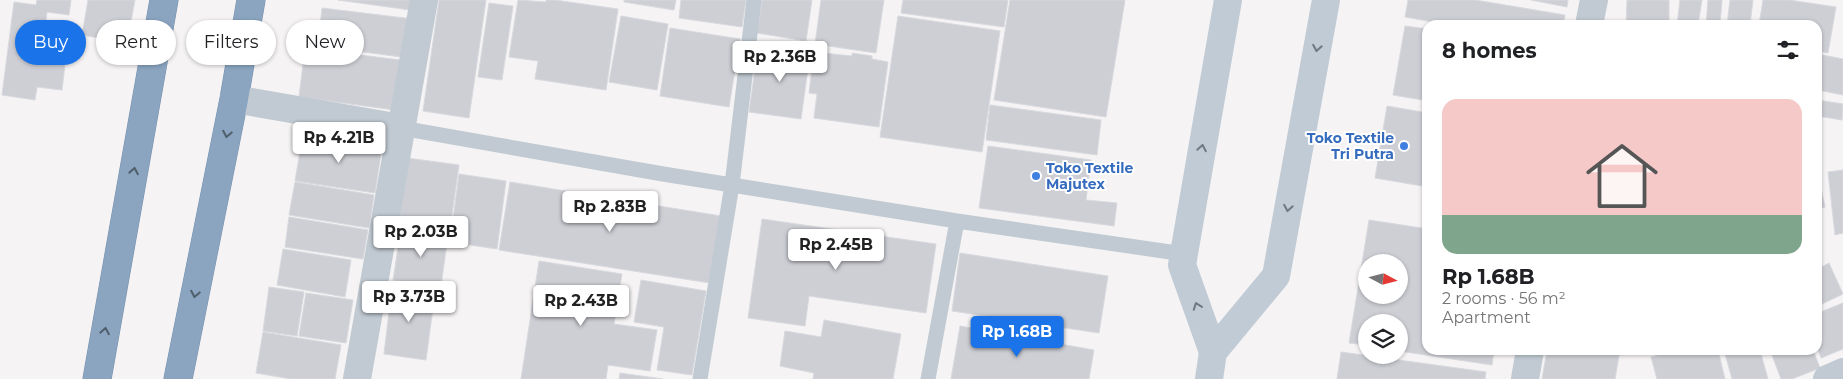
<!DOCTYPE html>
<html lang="en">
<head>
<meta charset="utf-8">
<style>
  body { margin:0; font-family:Montserrat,sans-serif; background:#f6f6f6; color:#202124; height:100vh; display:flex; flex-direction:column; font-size:19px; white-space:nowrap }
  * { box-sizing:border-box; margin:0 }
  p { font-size:16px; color:#757577 }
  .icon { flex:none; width:28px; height:28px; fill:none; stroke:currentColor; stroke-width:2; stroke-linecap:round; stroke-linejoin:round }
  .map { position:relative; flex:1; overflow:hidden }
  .panel { position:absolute; left:1422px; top:20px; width:400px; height:335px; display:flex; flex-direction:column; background:#fff; border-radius:15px; box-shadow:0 1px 4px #0004 }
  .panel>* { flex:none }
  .top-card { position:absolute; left:15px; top:20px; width:475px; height:45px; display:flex; gap:10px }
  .needle { width:32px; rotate:97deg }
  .controls { position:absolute; left:1358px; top:254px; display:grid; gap:10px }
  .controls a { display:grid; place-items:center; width:50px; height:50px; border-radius:50%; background:#fff; box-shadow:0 1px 4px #0004; font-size:25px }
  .price { position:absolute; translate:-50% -42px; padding:0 11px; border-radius:5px; background:#fff; color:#222; font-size:16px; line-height:32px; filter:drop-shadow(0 1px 2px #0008) }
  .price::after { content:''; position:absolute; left:50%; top:30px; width:15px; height:11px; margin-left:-8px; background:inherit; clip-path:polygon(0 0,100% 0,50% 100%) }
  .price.on { background:#1a73e8; color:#fff }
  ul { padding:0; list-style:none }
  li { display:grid; align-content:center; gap:10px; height:265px; padding:0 20px }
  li+li { border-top:1px solid #e0e0e0 }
  li span { display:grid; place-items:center; height:155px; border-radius:15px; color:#555 }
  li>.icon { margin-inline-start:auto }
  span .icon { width:90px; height:90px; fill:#fffc; stroke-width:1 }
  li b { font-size:21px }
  h2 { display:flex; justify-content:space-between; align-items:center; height:60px; padding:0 20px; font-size:21px }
  .pill { padding:0 18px; border-radius:22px; background:#fff; box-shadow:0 1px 4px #0004; font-size:18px; line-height:45px }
  .pill.on { background:#1a73e8; color:#fff }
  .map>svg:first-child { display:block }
</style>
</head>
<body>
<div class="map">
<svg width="1843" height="379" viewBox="0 0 1843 379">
  <rect width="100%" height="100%" fill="#f5f3f3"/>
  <!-- building -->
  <path fill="#cdcfd5" stroke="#d7d9de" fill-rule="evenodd" d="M37 0H71L69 15 47 12 42 53 66 56 62 90 37 87 35 100 2 95 14 2 36 5Z
    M88 0H135L127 43 82 35Z
    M338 0H411L410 10Z
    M439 0H486L469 118 423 111Z
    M518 0 546 2V0H555L618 9 606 90 535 79 538 61 509 57Z
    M624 0H676L674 10 624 2Z
    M681 0H746L742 27 679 18Z
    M762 0H812L806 41 757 33Z
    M821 0H884L876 53 815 44Z
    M903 0H1008L1004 27 901 13Z
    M1010 0H1125L1106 117 994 100Z
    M1408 0H1475L1565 15 1563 25H1450L1405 17Z
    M1531 0H1568L1567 7Z
    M1627 0H1669V25H1626Z
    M1680 0H1702L1698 25H1677Z
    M1708 0H1722L1720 25H1706Z
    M1730 0H1753L1750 25H1727Z
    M1763 0H1789L1836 7 1828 53 1818 51V25H1759Z
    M489 3 513 6 502 80 478 77Z
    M322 8 413 19 409 58 318 46Z
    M621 16 668 24 657 90 609 82Z
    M898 16 1000 31 982 152 880 137Z
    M1405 26 1428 29V101L1393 95Z
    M670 28 740 39 729 107 660 96Z
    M758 47 810 54 801 119 749 112Z
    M305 48 408 61 402 111 299 97Z
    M823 53 852 56V53L872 56V59L888 62 879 127 814 118 817 94 809 93 812 69 820 71Z
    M1818 54 1843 59V95L1818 90Z
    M1818 100 1843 104 1842 120 1818 116Z
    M990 105 1101 120 1097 155 986 140Z
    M1387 106 1428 113V187L1375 178Z
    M303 134 382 147 375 193 295 181Z
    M988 146 1091 160 1086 200 1117 203 1114 226 979 208Z
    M407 158 459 165 450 229 399 222Z
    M1843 170V233L1835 235 1828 172Z
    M459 174 506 181 497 249 450 242Z
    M1818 175 1825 207 1818 209Z
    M295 182 374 195 369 228 289 215Z
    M510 182 721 216 710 283 499 250Z
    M289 217 368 230 363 259 285 247Z
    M762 219 936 244 926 313 809 296 805 326 748 318Z
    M1369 220 1428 229V350H1494L1492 365 1399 351V322H1366V345L1349 343ZM1366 262H1399V295H1366Z
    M401 229 448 236 441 286 393 280Z
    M283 249 351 260 345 297 277 285Z
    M960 253 1108 276 1099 333 952 311Z
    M539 261 622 274 614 324 657 330 650 371 608 365 606 379H521Z
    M1829 263 1843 294 1818 306V269Z
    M641 280 706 291 692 375 657 370 664 327 634 322Z
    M269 287 304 292 297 336 263 331Z
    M392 287 435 293 426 360 384 354Z
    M306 293 353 300 346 343 299 336Z
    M1843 303V349L1821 358 1818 349V313Z
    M824 320 901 334 893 379H813L814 373 780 366 785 331 821 337Z
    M960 326 1094 350 1089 379H951Z
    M263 332 341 345 335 379H291L256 373Z
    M1547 350H1620L1615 379H1542Z
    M1679 350H1718L1725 379H1657L1651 357Z
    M1724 350H1760L1768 379H1732Z
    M1770 350H1813L1820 368 1792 379H1781Z
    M1341 352 1486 372 1485 379H1337Z
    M620 373 663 379H619Z"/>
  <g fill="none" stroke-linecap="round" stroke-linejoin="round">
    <defs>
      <path id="highway" d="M97 379 164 0
        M178 379 234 99 251 0"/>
    </defs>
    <!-- highway casing -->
    <use href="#highway" stroke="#7690ad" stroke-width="29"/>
    <!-- lane -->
    <path stroke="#c1cad2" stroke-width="15" d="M401 128 663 174 957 221 928 379
      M957 221 1184 254
      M700 379 732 185 754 0"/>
    <!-- street -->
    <path stroke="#c1cad2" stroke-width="28" d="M1589 25 1594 0
      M234 99 401 128
      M357 379 424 0
      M1525 379 1530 350
      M1827 379 1843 372"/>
    <!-- secondary -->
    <path stroke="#c1cbd6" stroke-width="28" d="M1213 352 1276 276 1326 0
      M1209 379 1213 352 1182 265 1228 0"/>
    <!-- highway -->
    <use href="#highway" stroke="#8ba5c1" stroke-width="28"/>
  </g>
  <!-- one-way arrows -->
  <defs><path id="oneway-chevron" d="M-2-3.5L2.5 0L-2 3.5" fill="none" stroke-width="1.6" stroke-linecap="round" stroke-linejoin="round" transform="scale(1.25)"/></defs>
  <g stroke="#6e7984">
    <use href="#oneway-chevron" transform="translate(1317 48) rotate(100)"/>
    <use href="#oneway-chevron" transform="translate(1202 148) rotate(-80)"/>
    <use href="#oneway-chevron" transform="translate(1288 208) rotate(100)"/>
    <use href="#oneway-chevron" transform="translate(1197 306) rotate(-110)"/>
  </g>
  <g stroke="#505e6b">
    <use href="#oneway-chevron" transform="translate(227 134) rotate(101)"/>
    <use href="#oneway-chevron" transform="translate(134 171) rotate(-80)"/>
    <use href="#oneway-chevron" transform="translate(195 294) rotate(101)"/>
    <use href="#oneway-chevron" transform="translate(105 331) rotate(-80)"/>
  </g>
  <!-- markers -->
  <g fill="#3f7fe0" stroke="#fff" stroke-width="2">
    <circle cx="1404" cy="146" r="5"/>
    <circle cx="1036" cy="176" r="5"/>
  </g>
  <g text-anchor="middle" stroke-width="4" stroke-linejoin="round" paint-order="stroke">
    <!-- shop labels -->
    <g font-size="14" font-weight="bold" fill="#366cbe" stroke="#fff" text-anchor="end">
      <text x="1394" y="143">Toko Textile<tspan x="1394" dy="16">Tri Putra</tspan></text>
      <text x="1046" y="173" text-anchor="start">Toko Textile<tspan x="1046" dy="16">Majutex</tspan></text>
    </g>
  </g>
</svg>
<div class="controls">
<a><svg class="needle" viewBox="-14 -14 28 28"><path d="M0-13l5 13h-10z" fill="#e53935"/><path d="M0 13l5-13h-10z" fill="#757577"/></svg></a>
<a><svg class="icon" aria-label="layers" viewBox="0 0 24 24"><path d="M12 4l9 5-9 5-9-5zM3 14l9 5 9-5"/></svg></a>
</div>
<b class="price" style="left:780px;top:83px">Rp 2.36B</b>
<b class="price" style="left:339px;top:164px">Rp 4.21B</b>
<b class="price" style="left:610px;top:233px">Rp 2.83B</b>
<b class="price" style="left:421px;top:258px">Rp 2.03B</b>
<b class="price" style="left:836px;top:271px">Rp 2.45B</b>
<b class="price" style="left:409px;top:323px">Rp 3.73B</b>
<b class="price" style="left:581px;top:327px">Rp 2.43B</b>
<b class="price on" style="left:1017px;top:358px">Rp 1.68B</b>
<div class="top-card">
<a class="pill on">Buy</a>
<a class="pill">Rent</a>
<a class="pill">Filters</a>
<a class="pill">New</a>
</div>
<section class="panel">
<h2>8 homes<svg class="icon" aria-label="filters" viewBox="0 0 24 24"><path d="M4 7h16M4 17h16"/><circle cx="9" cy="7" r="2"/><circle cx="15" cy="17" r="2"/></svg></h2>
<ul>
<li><span style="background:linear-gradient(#f6c9c9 75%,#7fa58c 0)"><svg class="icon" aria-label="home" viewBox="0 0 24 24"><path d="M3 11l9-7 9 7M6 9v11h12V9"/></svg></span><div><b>Rp 1.68B</b><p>2 rooms · 56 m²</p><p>Apartment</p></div></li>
</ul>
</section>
</div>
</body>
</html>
